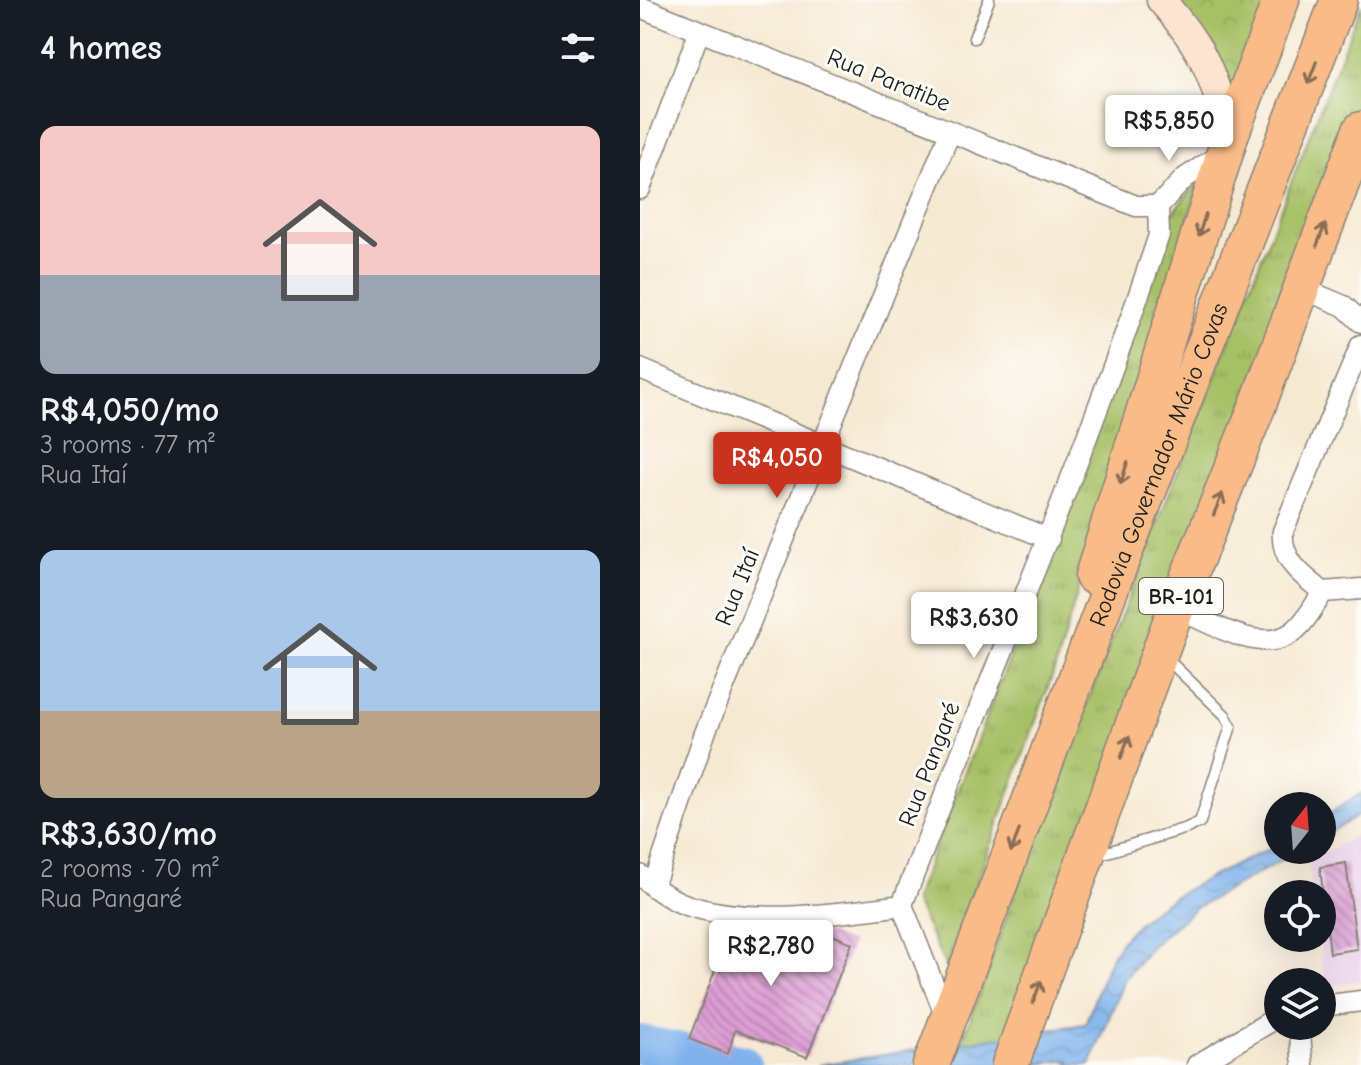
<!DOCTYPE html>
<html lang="en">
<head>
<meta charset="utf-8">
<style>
  body { margin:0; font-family:"Comic Neue",sans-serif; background:#242831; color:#f1f3f6; height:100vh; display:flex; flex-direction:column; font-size:30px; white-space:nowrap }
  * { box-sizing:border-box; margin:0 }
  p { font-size:26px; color:#9ea1a6 }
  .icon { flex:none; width:44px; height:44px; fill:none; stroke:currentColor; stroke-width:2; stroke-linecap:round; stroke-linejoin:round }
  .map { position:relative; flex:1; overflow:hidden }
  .side { display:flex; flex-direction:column; background:#171b24; width:640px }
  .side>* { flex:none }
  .needle { width:52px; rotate:17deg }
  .fabs { position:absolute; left:624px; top:792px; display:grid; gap:16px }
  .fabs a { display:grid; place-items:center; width:72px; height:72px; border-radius:50%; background:#171b24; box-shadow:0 8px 32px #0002; font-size:40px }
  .price { position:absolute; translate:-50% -68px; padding:0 18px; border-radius:8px; background:#fff; color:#222; font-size:26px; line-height:52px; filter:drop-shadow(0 2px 4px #0008) }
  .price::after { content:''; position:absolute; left:50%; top:48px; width:24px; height:18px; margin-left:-12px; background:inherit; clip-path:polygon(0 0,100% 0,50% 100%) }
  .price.active { background:#c8321e; color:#fff }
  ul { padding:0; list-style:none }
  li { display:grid; align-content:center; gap:16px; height:424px; padding:0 40px }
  li span { display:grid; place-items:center; height:248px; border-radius:16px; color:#555 }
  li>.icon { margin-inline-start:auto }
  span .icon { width:144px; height:144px; fill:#fffc; stroke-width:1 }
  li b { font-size:34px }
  h2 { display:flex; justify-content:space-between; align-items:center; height:96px; padding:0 40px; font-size:34px }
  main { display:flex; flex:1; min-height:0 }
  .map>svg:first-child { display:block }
</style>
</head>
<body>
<main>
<section class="side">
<h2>4 homes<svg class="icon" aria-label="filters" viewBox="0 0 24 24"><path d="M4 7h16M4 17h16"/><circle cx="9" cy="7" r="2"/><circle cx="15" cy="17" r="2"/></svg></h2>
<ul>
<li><span style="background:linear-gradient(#f6c9c9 60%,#9aa5b1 0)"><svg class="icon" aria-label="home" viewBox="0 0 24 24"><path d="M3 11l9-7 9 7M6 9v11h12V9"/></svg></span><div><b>R$4,050/mo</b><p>3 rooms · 77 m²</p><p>Rua Itaí</p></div></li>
<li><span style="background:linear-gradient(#a9c7e8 65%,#b9a48a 0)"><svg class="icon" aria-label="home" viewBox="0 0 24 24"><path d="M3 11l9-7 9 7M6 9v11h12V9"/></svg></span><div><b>R$3,630/mo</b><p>2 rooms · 70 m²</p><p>Rua Pangaré</p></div></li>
</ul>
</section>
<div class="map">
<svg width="721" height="1065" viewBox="0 0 721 1065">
  <defs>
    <pattern id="grass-tufts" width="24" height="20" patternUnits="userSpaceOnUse" patternTransform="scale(2)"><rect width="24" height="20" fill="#a7c066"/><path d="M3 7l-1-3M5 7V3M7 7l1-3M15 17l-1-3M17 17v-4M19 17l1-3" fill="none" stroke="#8fa458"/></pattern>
    <pattern id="park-crowns" width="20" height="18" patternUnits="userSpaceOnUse" patternTransform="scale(2)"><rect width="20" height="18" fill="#a7c066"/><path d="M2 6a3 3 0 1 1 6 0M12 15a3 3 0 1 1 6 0" fill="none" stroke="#8fa458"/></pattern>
    <pattern id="water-waves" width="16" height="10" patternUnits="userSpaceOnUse" patternTransform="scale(2)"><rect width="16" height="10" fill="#7fb2ec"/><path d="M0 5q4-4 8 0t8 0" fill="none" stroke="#6d98ca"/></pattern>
    <pattern id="building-back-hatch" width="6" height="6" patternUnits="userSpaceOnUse" patternTransform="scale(2)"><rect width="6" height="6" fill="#dc9cd3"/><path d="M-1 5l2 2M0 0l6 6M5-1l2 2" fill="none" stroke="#b27eaa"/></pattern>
  </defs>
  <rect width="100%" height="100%" fill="#fdfcf7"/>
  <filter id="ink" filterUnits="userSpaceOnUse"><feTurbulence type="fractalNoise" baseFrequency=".0125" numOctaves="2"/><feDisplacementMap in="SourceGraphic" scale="16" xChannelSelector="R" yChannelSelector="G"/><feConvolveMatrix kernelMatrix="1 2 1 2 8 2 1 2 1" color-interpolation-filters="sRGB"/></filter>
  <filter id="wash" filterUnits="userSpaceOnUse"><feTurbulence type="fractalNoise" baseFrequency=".006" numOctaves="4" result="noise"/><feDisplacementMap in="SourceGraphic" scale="32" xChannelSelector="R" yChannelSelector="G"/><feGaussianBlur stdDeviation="1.8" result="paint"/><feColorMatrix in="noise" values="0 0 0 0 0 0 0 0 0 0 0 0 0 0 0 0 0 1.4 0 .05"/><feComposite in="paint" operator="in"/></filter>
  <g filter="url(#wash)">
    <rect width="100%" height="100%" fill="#f6e9d3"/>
    <!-- built -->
    <path fill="#ead1ec" d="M721 832V981L685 986 679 938H682V894H673L668 862Z"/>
    <!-- grass -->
    <path fill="url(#grass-tufts)" stroke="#626e41" stroke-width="2" d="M721 4V92L358 1065H314L397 831Z
      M559 182 415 668 306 967 274 900 411 554 531 214Z"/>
    <!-- park -->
    <path fill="url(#park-crowns)" stroke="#626e41" stroke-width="2" d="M533 0H630L591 133Z"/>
    <!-- water -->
    <path fill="url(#water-waves)" stroke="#4e6784" stroke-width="2" d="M721 793V814L682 837V819Z
      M638 844V850H660L554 909 512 945 485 978 450 1065H428L430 1060 389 1065H178L445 1024C454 1002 461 977 472 956 500 901 586 872 638 844Z"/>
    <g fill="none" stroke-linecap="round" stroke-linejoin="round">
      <!-- river -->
      <path stroke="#7fb2ec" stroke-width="40" d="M0 1045 102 1065"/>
    </g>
    <g id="blocks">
      <!-- building -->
      <path fill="url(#building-back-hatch)" d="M706 863 717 949 690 953 680 867Z
        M177 929 212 943 167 1057 95 1030 88 1054 49 1039 90 931Z"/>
    </g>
  </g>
  <g filter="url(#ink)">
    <use href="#blocks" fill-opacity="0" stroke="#898278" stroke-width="2"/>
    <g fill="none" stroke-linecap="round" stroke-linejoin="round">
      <defs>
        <path id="lane" d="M334 38 349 0
          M454 856 547 828 560 822 591 726 585 715 525 657"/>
        <path id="street" d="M0 7 496 206H518L545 178 582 153
          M0 189 59 32
          M661 288 704 306 721 322
          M0 369 409 539
          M683 592C663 576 640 560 643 531L721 345
          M536 608C565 620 617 653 648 635 663 627 674 606 683 592L721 589
          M0 875C14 888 34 902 53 907 115 925 198 914 262 905 347 682 444 463 519 235L518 206
          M13 887 65 733 310 132
          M262 905 307 1019
          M682 1006 721 1001
          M659 1026 663 1065
          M557 1065 638 1017"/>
        <path id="secondary" d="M521 0C565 50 575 76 589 140"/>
        <g id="highway">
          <path d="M453 576 591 133 641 0"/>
          <path id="s1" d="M291 1065 475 576 699 0"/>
          <path d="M370 1065 536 608 617 407 721 130"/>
        </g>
      </defs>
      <!-- lane casing -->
      <use href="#lane" stroke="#898278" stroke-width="13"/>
      <!-- street casing -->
      <use href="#street" stroke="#898278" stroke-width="23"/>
      <!-- secondary casing -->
      <use href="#secondary" stroke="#898278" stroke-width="31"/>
      <!-- highway casing -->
      <use href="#highway" stroke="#898278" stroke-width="39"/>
      <!-- lane -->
      <use href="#lane" stroke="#fff" stroke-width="10"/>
      <!-- street -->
      <use href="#street" stroke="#fff" stroke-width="20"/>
      <!-- secondary -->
      <use href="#secondary" stroke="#fde4d0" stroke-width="28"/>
      <!-- highway -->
      <use href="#highway" stroke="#f9bc89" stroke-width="36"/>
    </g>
    <!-- one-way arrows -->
    <defs><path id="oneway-shaft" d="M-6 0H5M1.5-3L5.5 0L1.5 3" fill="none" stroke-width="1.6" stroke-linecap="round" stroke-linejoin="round" transform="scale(2)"/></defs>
    <g stroke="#8a6c52">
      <use href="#oneway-shaft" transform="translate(672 73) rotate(111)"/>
      <use href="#oneway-shaft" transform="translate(562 225) rotate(108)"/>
      <use href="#oneway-shaft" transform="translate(681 235) rotate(-69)"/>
      <use href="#oneway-shaft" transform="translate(484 473) rotate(108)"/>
      <use href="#oneway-shaft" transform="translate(578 504) rotate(-68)"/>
      <use href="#oneway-shaft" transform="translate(485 747) rotate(-70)"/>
      <use href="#oneway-shaft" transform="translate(375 841) rotate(111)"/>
      <use href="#oneway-shaft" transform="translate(397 992) rotate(-70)"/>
    </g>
  </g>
  <g text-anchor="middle" stroke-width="6" stroke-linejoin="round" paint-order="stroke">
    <!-- shield labels -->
    <rect fill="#fdfcf7" stroke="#605f5e" stroke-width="2" x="499" y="578" width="84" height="36" rx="6"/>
    <g font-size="22" font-weight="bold" fill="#1c1c1c">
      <text x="541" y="604">BR-101</text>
    </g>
    <!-- street labels -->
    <g font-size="24" fill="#1c1c1c" stroke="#fdfcf7">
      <text transform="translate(249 80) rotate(22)" y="8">Rua Paratibe</text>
      <text dy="8" stroke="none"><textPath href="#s1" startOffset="642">Rodovia Governador Mário Covas</textPath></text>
      <text transform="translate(97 587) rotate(-68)" y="8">Rua Itaí</text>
      <text transform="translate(289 764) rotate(-69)" y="8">Rua Pangaré</text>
    </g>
  </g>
</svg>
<div class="fabs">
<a><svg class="needle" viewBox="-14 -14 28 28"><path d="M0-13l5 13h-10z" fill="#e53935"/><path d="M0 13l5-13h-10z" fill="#9ea1a6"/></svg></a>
<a><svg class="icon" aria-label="locate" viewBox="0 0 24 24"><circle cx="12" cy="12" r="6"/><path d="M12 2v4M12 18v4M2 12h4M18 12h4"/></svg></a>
<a><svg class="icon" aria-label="layers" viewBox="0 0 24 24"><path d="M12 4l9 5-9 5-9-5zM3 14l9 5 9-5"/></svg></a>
</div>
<b class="price" style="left:529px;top:163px">R$5,850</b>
<b class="price active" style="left:137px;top:500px">R$4,050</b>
<b class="price" style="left:334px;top:660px">R$3,630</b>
<b class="price" style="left:131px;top:988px">R$2,780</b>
</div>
</main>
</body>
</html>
